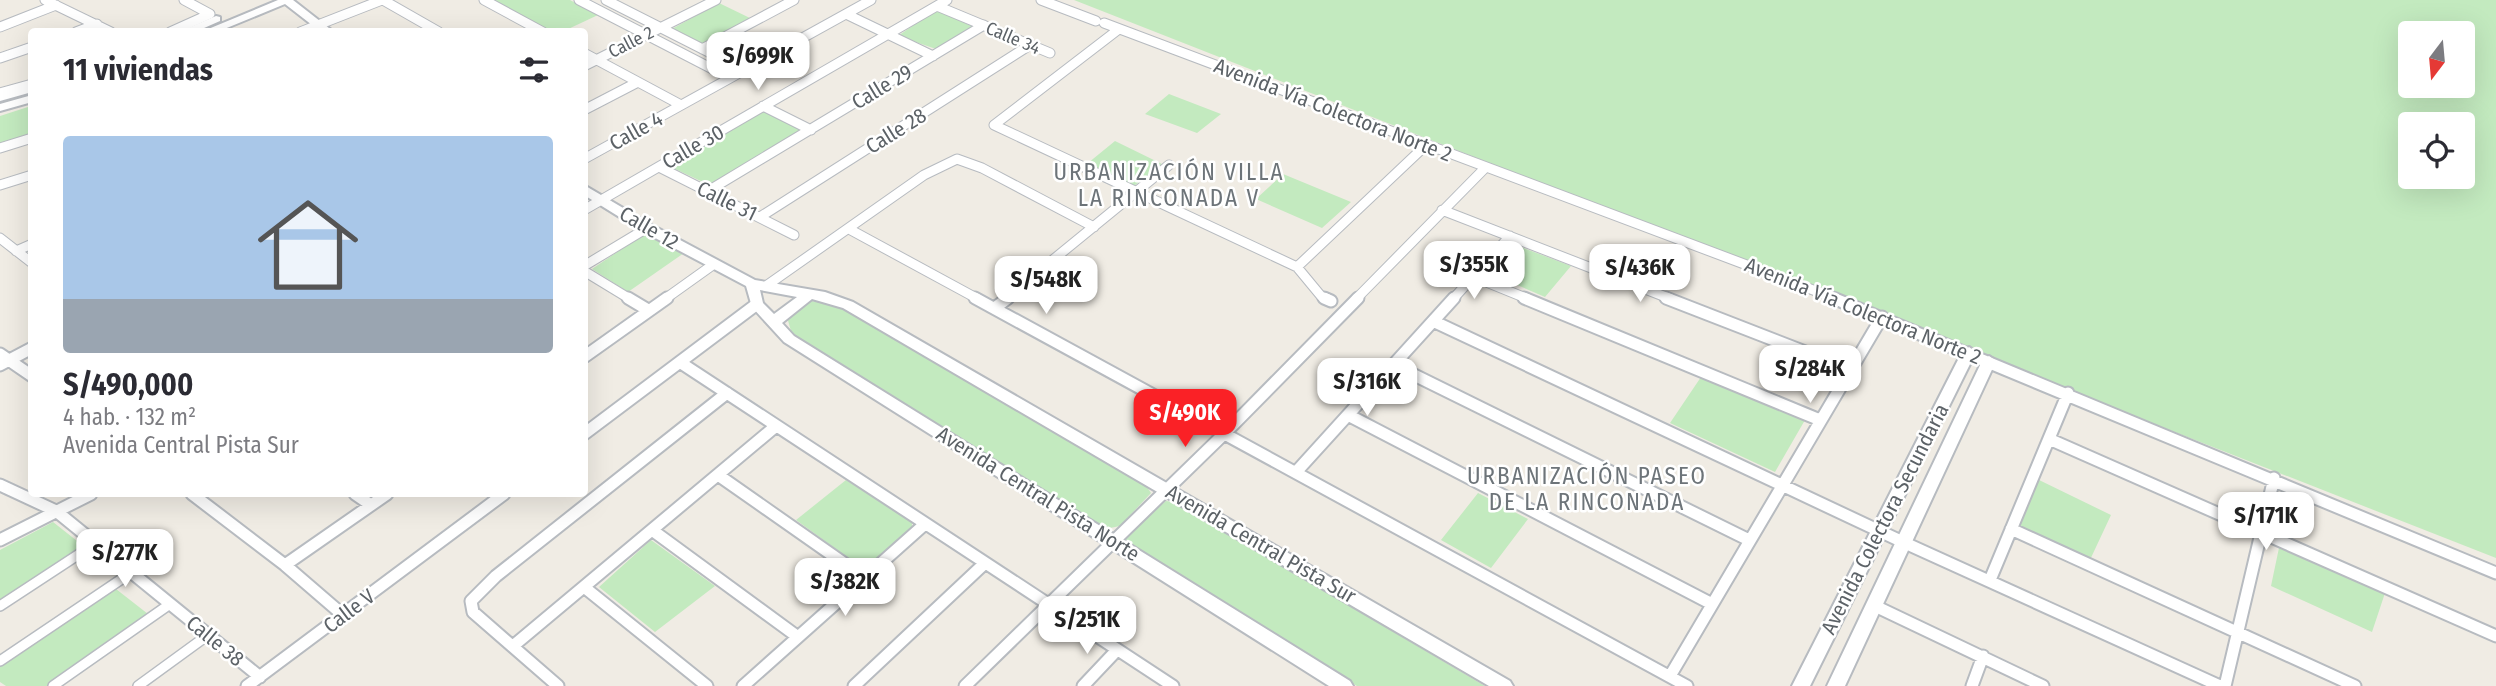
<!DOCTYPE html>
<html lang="es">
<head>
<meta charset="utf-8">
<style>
  body { margin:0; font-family:"Fira Sans Condensed",sans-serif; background:#f2f2f3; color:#2b2b33; height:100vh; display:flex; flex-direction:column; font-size:26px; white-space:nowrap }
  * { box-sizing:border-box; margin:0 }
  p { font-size:23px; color:#7c7c81 }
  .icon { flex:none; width:38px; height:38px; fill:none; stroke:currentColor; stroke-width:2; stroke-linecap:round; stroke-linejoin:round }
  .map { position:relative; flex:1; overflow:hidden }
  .sheet { position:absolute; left:28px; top:28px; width:560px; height:469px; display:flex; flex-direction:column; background:#fff; border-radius:7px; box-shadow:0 7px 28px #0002 }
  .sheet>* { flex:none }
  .needle { width:46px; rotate:196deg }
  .tools { position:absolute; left:2398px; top:21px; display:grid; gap:14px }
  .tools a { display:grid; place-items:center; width:77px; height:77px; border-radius:7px; background:#fff; box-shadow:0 7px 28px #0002; font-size:35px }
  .price { position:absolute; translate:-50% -60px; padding:0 16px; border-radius:14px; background:#fff; color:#222; font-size:23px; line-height:46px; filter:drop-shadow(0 2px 4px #0008) }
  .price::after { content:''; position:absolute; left:50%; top:42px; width:21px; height:16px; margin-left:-10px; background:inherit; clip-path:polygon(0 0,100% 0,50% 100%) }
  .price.active { background:#fa2126; color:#fff }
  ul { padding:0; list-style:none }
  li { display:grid; align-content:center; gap:14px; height:371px; padding:0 35px }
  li+li { border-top:2px solid #e1e1e2 }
  li span { display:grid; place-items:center; height:217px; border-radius:7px; color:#555 }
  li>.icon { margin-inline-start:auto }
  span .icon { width:126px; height:126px; fill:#fffc; stroke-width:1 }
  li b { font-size:30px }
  h2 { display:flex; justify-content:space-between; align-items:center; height:84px; padding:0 35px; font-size:30px }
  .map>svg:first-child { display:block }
</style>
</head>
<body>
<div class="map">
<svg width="2496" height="686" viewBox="0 0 2496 686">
  <rect width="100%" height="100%" fill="#f0ece4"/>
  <!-- green -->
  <path fill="#c3eabf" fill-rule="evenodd" d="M491 0H570L598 15 564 31H550Z
    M1074 0H2496V558ZM2410 33H2462V86H2410ZM2410 124H2462V177H2410Z
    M719 3 752 19 700 45 670 30Z
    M935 10 974 27 936 49 898 36Z
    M1169 94 1221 114 1197 133 1145 114Z
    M31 106V135L0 145V116Z
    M759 112H765L799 128V132L716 183 709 185 671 167Z
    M1115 141 1162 164 1134 186 1088 163Z
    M1283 174 1351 202 1322 228 1256 199Z
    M644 234H651L684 253 628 292 592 269Z
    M1513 244 1571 266 1545 297 1487 272Z
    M811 301 845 306 1145 484 1151 493 1120 526 1105 529 793 338 787 317 799 304Z
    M1701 377 1805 420 1775 472 1670 423Z
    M2037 479 2111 515 2089 562 2017 529Z
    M846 480 912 522V529L868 567 862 568 796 520Z
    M1478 493 1528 519 1491 568 1441 540Z
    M1166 501 1174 502 1485 686H1357L1129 546 1124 538 1128 532Z
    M53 522 86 548 0 602V550Z
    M651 540 715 586 655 632 599 587Z
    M2280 543 2386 590 2372 632 2271 586Z
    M116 589 148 614 47 686H6L0 682V666Z"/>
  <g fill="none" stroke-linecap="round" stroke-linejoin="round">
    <defs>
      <path id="pedestrian" d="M0 606 96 543
        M0 661 132 572
        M53 686 170 604
        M138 686 208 635"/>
      <path id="minor-far1" d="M45 0 111 32
        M383 0 439 32
        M484 0 543 32
        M579 0 730 78
        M606 0 744 70
        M1041 0 1096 21
        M937 6 1050 53
        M846 14 933 56
        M1104 23 1837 299
        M0 27 56 5
        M1119 29 994 125 1297 267 1321 296 1328 299
        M76 32 97 24
        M170 32 210 14 184 0
        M300 32 382 0
        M702 49 794 0
        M584 53 681 105
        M0 58 32 47
        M584 66 716 0
        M0 93 32 84
        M763 106 811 130
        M584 110 638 82
        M0 148 32 138
        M584 159 871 0
        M659 167 794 235
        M0 185 32 175
        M708 191 984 25
        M584 210 947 0
        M1442 210 1671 299
        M760 217 1030 45
        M849 229 978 299
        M0 238 32 263
        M16 251 32 244
        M584 266 647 228
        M1297 267 1426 145
        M584 271 630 299
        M1474 277 1528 299
        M766 286 924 175 957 159 982 168 1094 227
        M665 299 714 264
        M1005 299 1169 165
        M1356 299 1486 167
        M1453 299 1510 236"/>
      <path id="minor" d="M628 298 648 310
        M975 298 1687 686
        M1324 298 1331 301
        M1524 298 1820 420
        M1666 298 1849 369
        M1833 298 2496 573
        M996 307 1008 298
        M1435 322 1905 543 2220 686
        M0 354 32 376
        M584 357 667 298
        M681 363 1173 686
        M0 365 32 348
        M1394 365 1749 540
        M1348 415 1712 604
        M584 434 757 304
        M2049 439 2496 636
        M1297 471 1454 298
        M718 475 865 578
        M0 485 56 511 260 677
        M192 494 285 565 343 615
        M355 494 371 505
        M2011 529 2355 686
        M652 530 798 637
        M0 540 91 494
        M285 565 387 494
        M1990 580 2068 393
        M584 587 707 686
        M1875 606 2043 686
        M513 646 776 426
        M1670 676 1882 317
        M247 686 504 494
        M558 686 473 612 471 601 496 576 727 393
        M743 686 925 524
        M854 686 984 564
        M965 686 1226 432 1358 298
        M1083 686 1117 650
        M1972 686 1983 656
        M2225 686 2274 478"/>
      <path id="tertiary" d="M278 0H293L334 32H321L285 4 217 32H201Z
        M216 16 220 17V21L195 32H179Z
        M32 85V92L0 101V94Z
        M32 95V102L0 111V104Z
        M584 185 652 225 755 280 825 292 853 302 1510 681 1513 686H1489L843 308 812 299 782 323 794 336 1350 681 1353 686H1329L784 342 752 307 746 286 642 231 584 195ZM760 290 797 297 774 314 763 303Z
        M1969 347 1976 352 1810 686H1792L1962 352Z
        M1989 356 1996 361 1845 686H1827L1982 361Z"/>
    </defs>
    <!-- pedestrian casing -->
    <use href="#pedestrian" stroke="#b7bbc0" stroke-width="12"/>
    <!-- minor-far1 casing -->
    <use href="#minor-far1" stroke="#b7bbc0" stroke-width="11"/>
    <!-- minor casing -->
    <use href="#minor" stroke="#b7bbc0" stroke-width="15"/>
    <!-- tertiary casing -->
    <use href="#tertiary" stroke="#b7bbc0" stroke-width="4"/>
    <!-- pedestrian -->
    <use href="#pedestrian" stroke="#fff" stroke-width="9"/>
    <!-- minor-far1 -->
    <use href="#minor-far1" stroke="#fff" stroke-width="9"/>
    <!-- minor -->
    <use href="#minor" stroke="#fff" stroke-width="11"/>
    <!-- tertiary -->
    <use href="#tertiary" fill="#fff" fill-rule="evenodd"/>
  </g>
  <g text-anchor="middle" stroke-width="5" stroke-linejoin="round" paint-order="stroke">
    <!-- far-street labels -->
    <g font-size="18" fill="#5c6267" stroke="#fff">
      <text transform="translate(1013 38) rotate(23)" y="6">Calle 34</text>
      <text transform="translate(631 42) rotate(-27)" y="6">Calle 2</text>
    </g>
    <!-- street labels -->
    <g font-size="21" fill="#5c6267" stroke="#fff">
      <text transform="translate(882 87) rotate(-31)" y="7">Calle 29</text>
      <text transform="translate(1333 110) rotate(21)" y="7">Avenida Vía Colectora Norte 2</text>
      <text transform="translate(636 131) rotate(-29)" y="7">Calle 4</text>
      <text transform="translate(896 131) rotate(-32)" y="7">Calle 28</text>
      <text transform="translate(693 147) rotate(-30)" y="7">Calle 30</text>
      <text transform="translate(727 201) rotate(26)" y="7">Calle 31</text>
      <text transform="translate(649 228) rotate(30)" y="7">Calle 12</text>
      <text transform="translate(1863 311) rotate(22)" y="7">Avenida Vía Colectora Norte 2</text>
      <text transform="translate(1038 494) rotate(32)" y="7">Avenida Central Pista Norte</text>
      <text transform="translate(1885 519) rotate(-63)" y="7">Avenida Colectora Secundaria</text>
      <text transform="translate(1261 544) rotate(30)" y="7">Avenida Central Pista Sur</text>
      <text transform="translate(349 611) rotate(-37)" y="7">Calle V</text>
      <text transform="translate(215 641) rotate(39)" y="7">Calle 38</text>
    </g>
    <!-- neighbourhood labels -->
    <g font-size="23" letter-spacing="2" fill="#6d7479" stroke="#fff">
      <text x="1169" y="180">URBANIZACIÓN VILLA<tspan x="1169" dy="26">LA RINCONADA V</tspan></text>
      <text x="1587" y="484">URBANIZACIÓN PASEO<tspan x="1587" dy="26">DE LA RINCONADA</tspan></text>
    </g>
  </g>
</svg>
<div class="tools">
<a><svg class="needle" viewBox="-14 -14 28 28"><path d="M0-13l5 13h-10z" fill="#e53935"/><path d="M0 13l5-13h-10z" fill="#7c7c81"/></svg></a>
<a><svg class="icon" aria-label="locate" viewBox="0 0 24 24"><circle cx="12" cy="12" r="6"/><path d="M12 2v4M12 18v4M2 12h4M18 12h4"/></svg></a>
</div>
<b class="price" style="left:758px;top:92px">S/699K</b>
<b class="price" style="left:1474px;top:301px">S/355K</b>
<b class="price" style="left:1640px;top:304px">S/436K</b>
<b class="price" style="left:1046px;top:316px">S/548K</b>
<b class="price" style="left:1810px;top:405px">S/284K</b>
<b class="price" style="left:1367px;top:418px">S/316K</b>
<b class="price active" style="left:1185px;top:449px">S/490K</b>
<b class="price" style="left:2266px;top:552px">S/171K</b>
<b class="price" style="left:125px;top:589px">S/277K</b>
<b class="price" style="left:845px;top:618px">S/382K</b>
<b class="price" style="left:1087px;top:656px">S/251K</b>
<section class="sheet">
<h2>11 viviendas<svg class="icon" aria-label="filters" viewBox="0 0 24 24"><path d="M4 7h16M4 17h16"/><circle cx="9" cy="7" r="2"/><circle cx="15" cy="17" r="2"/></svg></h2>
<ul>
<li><span style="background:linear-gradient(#a9c7e8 75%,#9aa5b1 0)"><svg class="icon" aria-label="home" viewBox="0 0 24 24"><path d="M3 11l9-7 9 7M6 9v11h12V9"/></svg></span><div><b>S/490,000</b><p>4 hab. · 132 m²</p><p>Avenida Central Pista Sur</p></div></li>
</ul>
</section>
</div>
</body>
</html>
